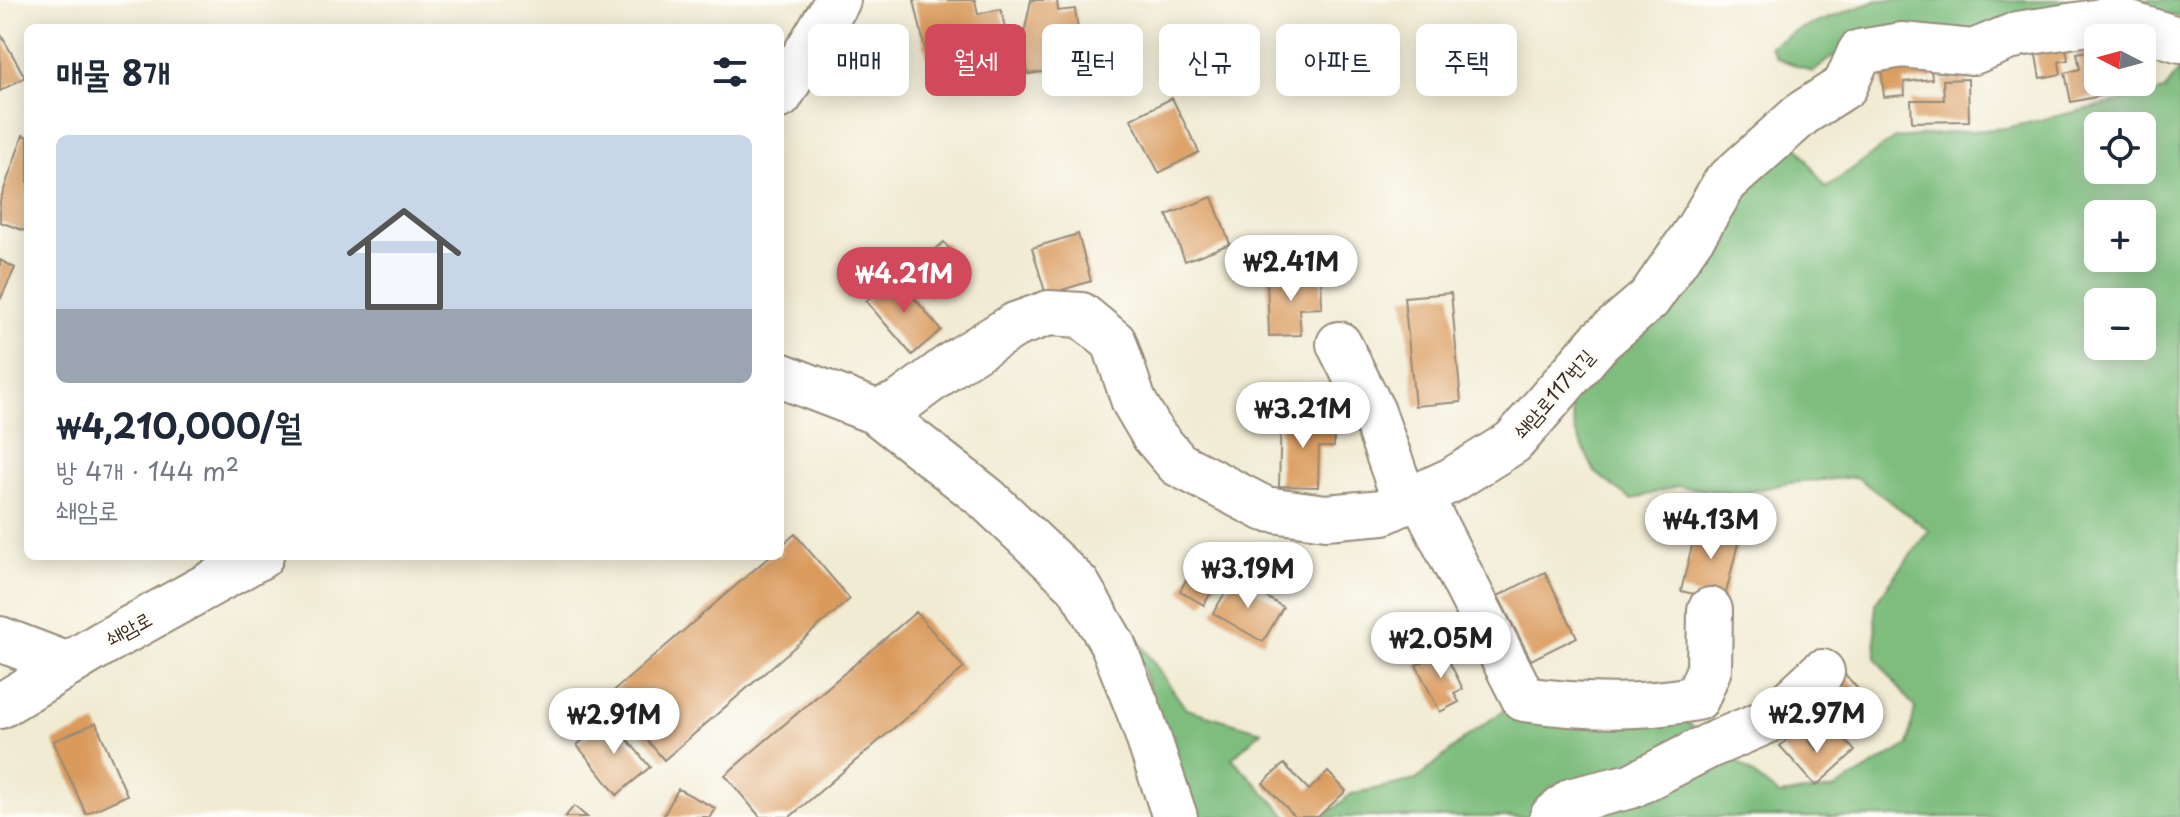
<!DOCTYPE html>
<html lang="ko">
<head>
<meta charset="utf-8">
<style>
  body { margin:0; font-family:"Playpen Sans","Poor Story",sans-serif; background:#f2f2f3; color:#1f2937; height:100vh; display:flex; flex-direction:column; font-size:30px; white-space:nowrap }
  * { box-sizing:border-box; margin:0 }
  p { font-size:26px; color:#747a83 }
  .icon { flex:none; width:44px; height:44px; fill:none; stroke:currentColor; stroke-width:2; stroke-linecap:round; stroke-linejoin:round }
  .map { position:relative; flex:1; overflow:hidden }
  .details { position:absolute; left:24px; top:24px; width:760px; height:536px; display:flex; flex-direction:column; background:#fff; border-radius:12px; box-shadow:0 4px 20px #0003 }
  .details>* { flex:none }
  .top-card { position:absolute; left:808px; top:24px; width:760px; height:72px; display:flex; gap:16px }
  .needle { width:52px; rotate:276deg }
  .fabs { position:absolute; left:2084px; top:24px; display:grid; gap:16px }
  .fabs a { display:grid; place-items:center; width:72px; height:72px; border-radius:12px; background:#fff; box-shadow:0 4px 20px #0003; font-size:40px }
  .price { position:absolute; translate:-50% -68px; padding:0 18px; border-radius:28px; background:#fff; color:#222; font-size:26px; line-height:52px; filter:drop-shadow(0 2px 4px #0008) }
  .price::after { content:''; position:absolute; left:50%; top:48px; width:24px; height:18px; margin-left:-12px; background:inherit; clip-path:polygon(0 0,100% 0,50% 100%) }
  .price.selected { background:#d1495b; color:#fff }
  ul { padding:0; list-style:none }
  li { display:grid; align-content:center; gap:16px; height:424px; padding:0 32px }
  li+li { border-top:2px solid #e0e1e3 }
  li span { display:grid; place-items:center; height:248px; border-radius:12px; color:#555 }
  li>.icon { margin-inline-start:auto }
  span .icon { width:144px; height:144px; fill:#fffc; stroke-width:1 }
  li b { font-size:34px }
  h2 { display:flex; justify-content:space-between; align-items:center; height:96px; padding:0 32px; font-size:34px }
  .pill { padding:0 28px; border-radius:12px; background:#fff; box-shadow:0 4px 20px #0003; font-size:28px; line-height:72px }
  .pill.selected { background:#d1495b; color:#fff }
  .map>svg:first-child { display:block }
</style>
</head>
<body>
<div class="map">
<svg width="2180" height="817" viewBox="0 0 2180 817">
  <rect width="100%" height="100%" fill="#fdfcf7"/>
  <filter id="ink" filterUnits="userSpaceOnUse"><feTurbulence type="fractalNoise" baseFrequency=".0125" numOctaves="2"/><feDisplacementMap in="SourceGraphic" scale="16" xChannelSelector="R" yChannelSelector="G"/><feConvolveMatrix kernelMatrix="1 2 1 2 8 2 1 2 1" color-interpolation-filters="sRGB"/></filter>
  <filter id="wash" filterUnits="userSpaceOnUse"><feTurbulence type="fractalNoise" baseFrequency=".006" numOctaves="4" result="noise"/><feDisplacementMap in="SourceGraphic" scale="32" xChannelSelector="R" yChannelSelector="G"/><feGaussianBlur stdDeviation="1.8" result="paint"/><feColorMatrix in="noise" values="0 0 0 0 0 0 0 0 0 0 0 0 0 0 0 0 0 1.4 0 .05"/><feComposite in="paint" operator="in"/></filter>
  <g filter="url(#wash)">
    <rect width="100%" height="100%" fill="#f1ebd3"/>
    <!-- forest -->
    <path fill="#7ebd7e" stroke="#5c744e" stroke-width="2" fill-rule="evenodd" d="M1878 0H2180V17L2108 3 1952 35H1862L1813 72 1777 58 1770 46 1800 29Z
      M2180 69V817H1324L1351 794 1416 780 1469 735 1510 706 1674 712 1779 795 1834 789 1908 745 1915 708 1876 659 1875 603 1929 530 1856 477 1789 483 1738 494 1677 486 1631 500 1595 472 1575 431 1568 391 1791 137 1826 188 1895 138 2006 128 2164 91ZM2098 126H2142V170H2098ZM2098 214H2142V258H2098ZM2098 302H2142V346H2098Z
      M1133 633 1186 709 1262 731 1232 758 1288 817H1184Z"/>
    <g id="blocks">
      <!-- building -->
      <path fill="#da9a5c" d="M914 0H975L978 14 1001 9 1007 38 985 43 987 50 928 62Z
        M1031 0H1057L1058 11 1075 9 1083 66 1028 74 1023 38Z
        M0 33 25 77 0 91Z
        M2065 40 2068 60 2059 62 2061 74 2040 78 2034 44Z
        M2098 49V82H2113L2115 93 2071 102 2065 73 2080 69 2077 53Z
        M1930 59 1932 79 1904 82 1905 95 1884 97 1881 64Z
        M1968 79 1969 121 1912 122 1911 100H1944L1943 80Z
        M1172 98 1199 152 1159 173 1131 119Z
        M23 135 28 137V232L0 222V201Z
        M1212 197 1230 244 1185 261 1167 215Z
        M1078 234 1091 281 1046 295 1032 248Z
        M944 242 964 268 929 297 909 272Z
        M0 260 15 268 0 300Z
        M896 276 941 330 912 355 866 301Z
        M1321 276 1322 308 1299 309 1301 335 1269 336 1267 278Z
        M1451 293 1461 402 1415 406 1404 297Z
        M1281 418 1334 419V447H1319L1318 487 1279 486Z
        M1698 521 1741 531 1724 601 1681 591Z
        M795 534 850 599 664 760 609 695 770 556H780V547Z
        M1195 564 1219 578 1204 605 1180 591Z
        M1545 572 1577 637 1531 660 1498 596Z
        M1234 578 1283 607 1263 642 1213 613Z
        M916 612 964 668 790 817H760L725 775Z
        M1444 651 1463 689 1454 693 1459 702 1440 712 1416 665Z
        M1842 671 1880 714 1857 736 1835 712 1818 727 1801 708Z
        M610 718 650 767 617 795 577 745Z
        M96 723 127 795 86 814 53 741Z
        M1798 729 1817 750 1837 731 1855 751 1816 786 1780 746Z
        M1284 764 1309 790 1328 772 1346 791 1318 817H1295L1263 783Z
        M678 789 715 808 710 817H663Z
        M574 806 587 817H565Z"/>
    </g>
  </g>
  <g filter="url(#ink)">
    <use href="#blocks" fill-opacity="0" stroke="#968a78" stroke-width="2"/>
    <g fill="none" stroke-linecap="round" stroke-linejoin="round">
      <defs>
        <path id="minor" d="M780 96 838 0
          M1339 344 1373 412 1405 502
          M780 375 876 412 986 498 1078 585 1113 645 1142 719 1175 817
          M876 412 900 403 954 363 1015 325 1049 313 1081 315 1114 342 1134 402 1154 436 1178 464 1265 509 1326 517 1383 512 1452 480 1513 442 1600 341 1649 299 1697 230 1725 183 1803 113 1845 86 1860 52 1902 45 1973 52 2018 34 2114 19 2180 40
          M1420 495 1524 699C1580 707 1641 709 1697 698L1709 669 1710 610
          M0 639 68 665
          M0 706 102 644 261 556
          M1552 817 1573 800 1631 786 1709 746 1770 720 1822 672"/>
      </defs>
      <!-- minor casing -->
      <use href="#minor" stroke="#968a78" stroke-width="48"/>
      <!-- minor -->
      <use href="#minor" stroke="#fff" stroke-width="44"/>
    </g>
  </g>
  <g text-anchor="middle" stroke-width="6" stroke-linejoin="round" paint-order="stroke">
    <!-- street labels -->
    <g font-size="20" fill="#3b2a1e" stroke="#fdfcf7">
      <text transform="translate(1554 394) rotate(-49)" y="7">쇄암로117번길</text>
      <text transform="translate(129 629) rotate(-29)" y="7">쇄암로</text>
    </g>
  </g>
</svg>
<div class="fabs">
<a><svg class="needle" viewBox="-14 -14 28 28"><path d="M0-13l5 13h-10z" fill="#e53935"/><path d="M0 13l5-13h-10z" fill="#747a83"/></svg></a>
<a><svg class="icon" aria-label="locate" viewBox="0 0 24 24"><circle cx="12" cy="12" r="6"/><path d="M12 2v4M12 18v4M2 12h4M18 12h4"/></svg></a>
<a>+</a>
<a>−</a>
</div>
<b class="price" style="left:1291px;top:303px">₩2.41M</b>
<b class="price selected" style="left:904px;top:315px">₩4.21M</b>
<b class="price" style="left:1303px;top:450px">₩3.21M</b>
<b class="price" style="left:1711px;top:561px">₩4.13M</b>
<b class="price" style="left:1248px;top:610px">₩3.19M</b>
<b class="price" style="left:1441px;top:680px">₩2.05M</b>
<b class="price" style="left:1817px;top:755px">₩2.97M</b>
<b class="price" style="left:614px;top:756px">₩2.91M</b>
<div class="top-card">
<a class="pill">매매</a>
<a class="pill selected">월세</a>
<a class="pill">필터</a>
<a class="pill">신규</a>
<a class="pill">아파트</a>
<a class="pill">주택</a>
</div>
<section class="details">
<h2>매물 8개<svg class="icon" aria-label="filters" viewBox="0 0 24 24"><path d="M4 7h16M4 17h16"/><circle cx="9" cy="7" r="2"/><circle cx="15" cy="17" r="2"/></svg></h2>
<ul>
<li><span style="background:linear-gradient(#c9d6e8 70%,#9aa5b1 0)"><svg class="icon" aria-label="home" viewBox="0 0 24 24"><path d="M3 11l9-7 9 7M6 9v11h12V9"/></svg></span><div><b>₩4,210,000/월</b><p>방 4개 · 144 m²</p><p>쇄암로</p></div></li>
</ul>
</section>
</div>
</body>
</html>
